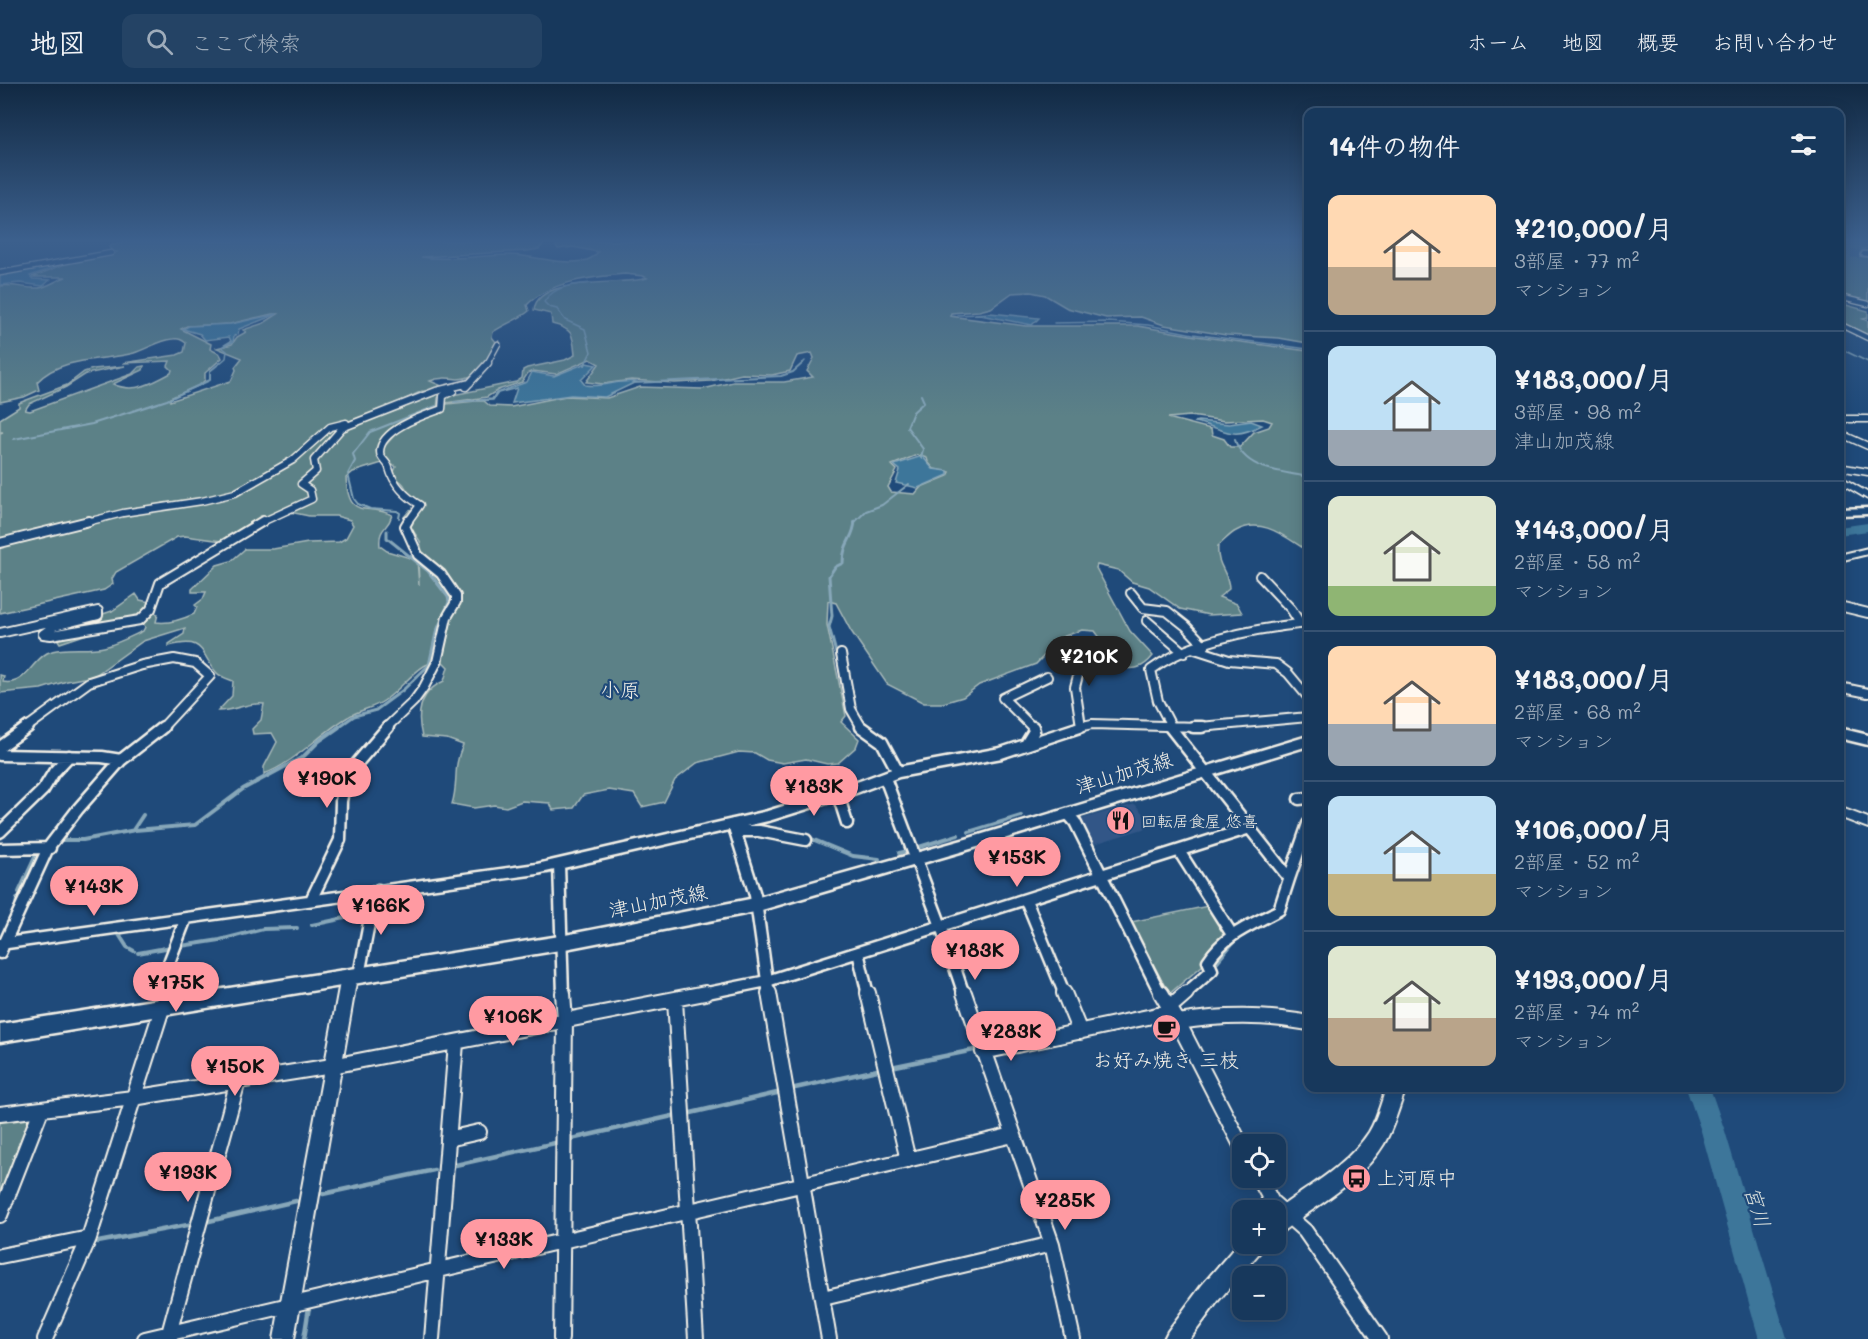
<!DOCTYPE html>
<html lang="ja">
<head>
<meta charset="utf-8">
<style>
  body { margin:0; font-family:Mali,"Klee One",sans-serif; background:#244365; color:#f1f3f6; height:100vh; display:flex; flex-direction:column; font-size:22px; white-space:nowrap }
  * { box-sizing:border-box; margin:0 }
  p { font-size:20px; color:#9eacbb }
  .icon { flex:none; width:33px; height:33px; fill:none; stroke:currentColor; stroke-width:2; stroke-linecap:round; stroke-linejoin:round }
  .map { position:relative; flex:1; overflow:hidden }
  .details { position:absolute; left:1304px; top:24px; width:540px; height:984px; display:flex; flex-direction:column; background:#17385c; border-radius:12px; box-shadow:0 3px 15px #0003,0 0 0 2px #365272 }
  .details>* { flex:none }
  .fabs { position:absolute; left:1232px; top:1050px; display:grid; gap:12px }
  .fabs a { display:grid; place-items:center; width:54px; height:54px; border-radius:12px; background:#17385c; box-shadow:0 3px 15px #0003,0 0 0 2px #365272; font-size:30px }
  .price { position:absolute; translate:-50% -51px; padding:0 14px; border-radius:21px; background:#ff9aa2; color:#111; font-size:20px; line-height:39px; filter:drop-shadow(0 2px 3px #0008) }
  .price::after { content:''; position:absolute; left:50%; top:36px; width:18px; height:14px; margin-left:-9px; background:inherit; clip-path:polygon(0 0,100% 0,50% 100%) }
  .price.active { background:#222; color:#fff }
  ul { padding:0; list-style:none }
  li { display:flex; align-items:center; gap:18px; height:150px; padding:0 24px }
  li+li { border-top:2px solid #365272 }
  li span { display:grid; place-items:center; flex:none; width:168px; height:120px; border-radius:12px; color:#555 }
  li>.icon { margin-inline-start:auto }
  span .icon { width:72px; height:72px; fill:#fffc; stroke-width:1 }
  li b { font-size:26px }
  h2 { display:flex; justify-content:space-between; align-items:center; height:72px; padding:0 24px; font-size:26px }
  header { display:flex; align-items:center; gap:36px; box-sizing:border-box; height:84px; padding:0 30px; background:#17385c; border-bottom:2px solid #365272 }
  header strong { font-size:28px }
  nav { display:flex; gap:33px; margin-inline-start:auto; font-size:21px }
  .search { width:420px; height:54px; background:#244365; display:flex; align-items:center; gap:15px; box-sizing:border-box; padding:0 21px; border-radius:12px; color:#9eacbb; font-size:22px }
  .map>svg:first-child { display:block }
</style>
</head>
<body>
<header>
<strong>地図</strong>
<div class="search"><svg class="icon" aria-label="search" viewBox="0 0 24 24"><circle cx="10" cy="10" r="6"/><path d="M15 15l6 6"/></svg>ここで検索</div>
<nav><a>ホーム</a><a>地図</a><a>概要</a><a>お問い合わせ</a></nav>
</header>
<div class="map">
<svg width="1868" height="1255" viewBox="0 0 1868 1255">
  <rect width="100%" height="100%" fill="#1f4a7a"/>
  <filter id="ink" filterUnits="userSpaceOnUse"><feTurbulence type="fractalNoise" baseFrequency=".0167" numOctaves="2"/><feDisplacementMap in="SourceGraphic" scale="12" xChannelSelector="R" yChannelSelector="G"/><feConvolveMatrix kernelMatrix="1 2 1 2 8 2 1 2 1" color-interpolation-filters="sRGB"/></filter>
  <g filter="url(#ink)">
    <!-- built -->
    <path fill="#305787" d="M1135 720 1153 742 1091 761 1077 736Z"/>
    <!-- green -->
    <path fill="#5c8187" stroke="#a8b9b8" stroke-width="1.5" fill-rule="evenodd" d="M130 157H546L539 165 527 167 421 173C451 177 479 171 509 171 533 171 558 181 583 177 590 176 594 173 598 168L573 163 558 165 556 162 560 157H1308V259L1279 254 1226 251 1164 241 1141 233 1106 234 1067 224 1045 211 1031 208 1012 209 991 224 979 227 951 229 950 232 1026 242H1138L1196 252 1308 267V467C1286 454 1263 432 1236 447 1230 450 1224 457 1218 462 1216 483 1229 487 1229 505L1219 513 1237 520 1242 529 1209 531 1180 525 1149 503 1132 498 1118 486 1097 481 1096 484 1130 547 1153 572C1142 586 1134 585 1117 584L1110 567 1095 547 1082 546 1062 553 1036 580 979 601 963 613 943 619H924L887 600 851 547 836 519 828 517 827 541 846 632 841 638 859 655 856 663 838 679 827 680 806 675 783 679 767 676 755 669 739 668 697 679 675 696 664 718 642 723 634 710 609 706 583 711 574 724 553 726 550 719 522 717 506 723 494 721 474 724 452 720C459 698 452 684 463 661L447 655 422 653C416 629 419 608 444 597L448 583 441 576C436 578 429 579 424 582 410 591 399 606 385 616 373 625 360 625 348 633 319 650 296 678 264 690V683L277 658 272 649 253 650 252 645 261 636 264 620C247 618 235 627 218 627L232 612 233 597C228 595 220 593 216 588 199 567 205 553 169 562V560L184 550 185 544 143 557 94 592 67 597 41 605 0 609V591L4 592 3 598C25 602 30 579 47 569 60 562 88 567 104 563 117 560 130 553 143 547L145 543 143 539H137L99 546 60 559 52 547 112 527 136 510 140 516 150 518 149 527 158 530 156 538C168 540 183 535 194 530L197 523 195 521 203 515 206 508H192V505L217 481 231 477 245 465H273L308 459 339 458 346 454 353 441 350 436 336 432H309L290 428 256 436 222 457 185 452 177 453 116 488 112 495 113 500 104 506 0 529V349L3 348H0V335L19 323V319L24 317 67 301 84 288 93 285 125 282 86 290 66 303 29 320 25 326 30 327 132 290 139 283 144 282 143 286 113 300C133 310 153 299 171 289L172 286 168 282 170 277 123 279 177 271 184 268 186 259C182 256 179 254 173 255 160 256 147 265 134 269 104 277 61 272 37 298L39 306 24 313 0 318V202C15 200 26 205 39 204 47 203 57 196 66 193H32L60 182 52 180 113 170 117 168 112 167 109 163 112 161ZM625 190 643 192 647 194C624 202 537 191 534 226L551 230 552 240C573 245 573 250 575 271L565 276 527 284 523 286 522 294 516 298 453 311 447 313 445 319 487 313 498 306 522 298 528 289 533 287 556 290 590 275 599 280 586 298 603 300 631 296 675 299 711 297 742 290 772 291 790 287 797 272 812 269 814 274 807 287 813 293 784 298H733L703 305 640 303 607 314 566 312 511 323 490 322 484 317H476L447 320 401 344 384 363 383 371 396 383 393 390C396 396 401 396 404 401 409 410 413 415 421 422L410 426 404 433 420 457 423 473 418 476 419 501 417 476 387 467 380 462C378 443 388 446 392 431 366 418 349 438 346 394L353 388 382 379 376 366C388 339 411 333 437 324L438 314 449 306 406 322 397 319 422 307 431 308 442 302 430 297C439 293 448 294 458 295 481 295 486 275 496 258L492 253 493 248C504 240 520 235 529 227L527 221C550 197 593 193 625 190ZM272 230H278L264 239 243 246 246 248 237 253 232 260 217 264 242 274 235 283 236 286 231 297 170 317V314L200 301 205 296V289L222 274 220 270 210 265 211 260 181 245 187 242 230 240ZM1190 332 1225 337 1263 335 1272 338 1269 343 1254 348 1240 363H1230L1224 355 1212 351 1211 345 1168 334ZM917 371 927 374 928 378 934 385 950 388 948 392 921 403 915 410 891 408 888 403 897 386 892 381Z
      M1839 157H1868V164L1863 165 1867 168 1861 170 1868 172V218L1839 211Z
      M1839 219 1868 227V234L1863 235 1868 237V251L1839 239V225L1841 224Z
      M1208 822 1224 850 1208 867 1203 881 1169 910 1131 838Z
      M28 1031 31 1036 0 1114V1035Z"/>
    <!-- water -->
    <path fill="#3e769a" stroke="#87a7b9" stroke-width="1.5" d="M51 181 58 182 30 192 33 195 50 196 43 202 20 199 0 201V190Z
      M990 229 1039 234 1032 241 975 230Z
      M277 230 239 245 238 250 234 252 233 258 223 262 231 257 229 253 205 256 200 250 183 245 189 242 231 240Z
      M586 279 596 281 581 296 585 301C603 304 619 295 636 298L605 313 571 311 512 319 517 304 498 309 493 316 453 318 492 315 496 309 527 298 532 288 554 292Z
      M1198 337 1229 340 1251 337 1262 341C1229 358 1226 344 1194 338Z
      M922 372 933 385 948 387V391L918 404 896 399 900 386 894 381Z"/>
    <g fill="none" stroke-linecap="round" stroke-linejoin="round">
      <!-- stream-far4 -->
      <path stroke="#87a7b9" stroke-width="1.5" d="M957 231 979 230
        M1054 239 1109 238 1148 241 1193 250 1308 265
        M1839 264 1868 278
        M219 280 226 274 227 267 222 263 227 260
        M585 280 591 268 585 245 565 236 557 225 549 223 544 218C553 202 576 200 592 199
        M802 280 805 277"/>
      <!-- stream-far3 -->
      <path stroke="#87a7b9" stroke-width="2" d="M585 281 586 279
        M633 299 781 292 793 288 803 279
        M921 311 924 318 913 328 907 343 923 365 921 374
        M14 355 92 340 167 316 210 296V287L220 279
        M1235 356C1245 387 1281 387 1308 393
        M399 434 400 429 397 427 370 425 358 420 354 415 348 390 355 377 353 370 370 348 436 322
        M854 439 866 427 882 421 909 400"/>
      <!-- stream-far2 -->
      <path stroke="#87a7b9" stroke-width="3" d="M838 576 829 543 832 532 829 492 835 483 843 479C843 458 854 455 855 437
        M337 644 354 632 376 626 403 606 429 581 436 549 449 518 448 513 428 487 387 454V447"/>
      <!-- stream-far1 -->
      <path stroke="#87a7b9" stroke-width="4" d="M133 746 143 731
        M969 748 1021 732
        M706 751 728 747
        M807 753 853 772 879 775
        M61 756H83L135 746 195 741 243 705 303 673 319 657 339 643
        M919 763 958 751
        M899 769 908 767
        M1302 771 1308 759
        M563 785 576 781
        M513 793 552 788
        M19 808 36 771
        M15 828 17 815
        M312 841 364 830
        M118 849 127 863 134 867
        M181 862 220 856 263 845 297 844
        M138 869 171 863
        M1215 880 1236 855"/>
      <!-- stream -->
      <path stroke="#87a7b9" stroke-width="4.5" d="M891 983 979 965
        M795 1004 882 985
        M691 1029 777 1009
        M571 1055 677 1031
        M451 1082 555 1059
        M323 1110 434 1086
        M205 1138 296 1117
        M98 1158 193 1140
        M304 1255 309 1223"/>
      <!-- river -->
      <path fill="#3e769a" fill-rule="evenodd" d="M1868 439V447L1839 451V443Z
        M1686 1004H1710L1725 1047 1787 1255H1759L1701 1047Z"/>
      <!-- secondary-tunnel -->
      <path stroke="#3f638a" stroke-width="8" stroke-dasharray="8 4" stroke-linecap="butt" d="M1839 169 1863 170"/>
      <defs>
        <path id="minor-far4" d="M0 189 111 169
          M1839 213 1868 220
          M1839 240 1868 254
          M487 280 498 260"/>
        <path id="minor-far3" d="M466 303 488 279
          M1839 335H1868
          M1839 349 1868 362
          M1839 383 1868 388
          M1839 395 1868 412
          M83 439 123 429 202 417 235 409 293 376 330 343 346 339
          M260 439 312 415 310 406 301 400 316 387 314 376 342 344 436 307 470 299
          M407 439 420 421C406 413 393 400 389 384 388 378 380 375 380 368 380 345 425 331 442 325L443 312 453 307"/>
        <path id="minor-far2" d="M0 459 89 437
          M1260 492 1291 525 1300 539
          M1131 509 1143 524 1167 527 1186 542 1205 562
          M1839 522 1868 529
          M1147 537 1184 569
          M0 549 98 527V531L54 542 43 550 51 551 140 536 151 525 160 499 263 437
          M1195 565 1229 576 1276 580 1288 589 1308 613
          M841 570 851 625 862 644
          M1839 603 1868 609
          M1081 642 1075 603 1081 580 1103 567
          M26 644 89 598 142 581 174 575 195 579 210 592 162 644
          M386 644 414 617 424 603 437 578 447 533 456 518V512L441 490 418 471 405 442 408 437
          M1033 644 1003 614 1047 593
          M1074 644 1092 640 1200 643 1308 633
          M1172 644 1158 617 1151 586C1191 556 1259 544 1308 539"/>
        <path id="minor-far1" d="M861 643 882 658 898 688
          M1170 643 1285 789 1290 792 1279 826C1252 841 1225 850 1208 877L1212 886 1184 911
          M1193 643H1202
          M1026 660 1034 647 1033 643
          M0 663 28 643
          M0 671 102 673 121 676 78 725 48 764 0 869
          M121 676 163 643
          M835 691 842 709
          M885 694 941 842 964 911
          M838 711 847 739
          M1299 715 1308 714
          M1068 730 1075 738 1161 911
          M733 740 755 811 769 911
          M735 747H759L806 756
          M0 748 43 706 54 688 69 672
          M0 765 50 764
          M1179 767 1231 849
          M559 780 563 911
          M1290 792 1308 740
          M311 816 340 756 341 717 346 692 388 643
          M1026 816 1065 911
          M0 860 537 785 768 732 842 709 898 688 1001 669 1080 643
          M858 868 868 911
          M359 891 371 829 378 806
          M166 911 165 889 186 834
          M697 911 767 897 1250 744"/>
        <path id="minor" d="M769 909 829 1255
          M868 909 908 1076
          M964 909 1052 1160 1073 1255
          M1064 909 1080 948
          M1161 909 1178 938 1242 1063
          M675 916 696 1255
          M1178 938C1222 931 1264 930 1308 939
          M983 968 1162 930 1186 909
          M0 1030 133 1014 332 982 705 909
          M448 1055 479 1048
          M1259 1094 1272 1118 1305 1147 1380 1255
          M0 1131 41 1026
          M0 1172 89 1154
          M823 1214 1052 1160
          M168 1253 238 997
          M45 1255 89 1154 167 909
          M145 1255 1013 1051
          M432 1255 456 959
          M561 1255 565 937 563 909"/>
        <path id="tertiary" d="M1868 464V470L1839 477V471Z
          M1839 723 1868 734V744L1839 733Z
          M349 887 355 889 357 893 294 1255H274L341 893 343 889Z"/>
        <path id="secondary" d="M1863 168H1868V172L1861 171Z
          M1386 1004H1406C1399 1023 1394 1043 1384 1060 1361 1098 1317 1121 1283 1147L1275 1150V1127C1307 1103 1346 1083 1369 1048 1377 1035 1381 1019 1386 1004Z
          M1242 1155V1160H1263L1260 1168 1218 1217 1190 1255H1164L1168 1247 1202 1201Z"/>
        <path id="primary" d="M1868 424V430L1839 431V425Z
          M1839 644 1868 651V661L1839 654Z
          M1308 652V662L974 764 755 828 560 866 0 958V940L560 852 755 814 966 755Z"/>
      </defs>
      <!-- minor-far4 casing -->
      <use href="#minor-far4" stroke="#f4f1e8" stroke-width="7"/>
      <!-- minor-far3 casing -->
      <use href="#minor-far3" stroke="#f4f1e8" stroke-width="9"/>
      <!-- minor-far2 casing -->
      <use href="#minor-far2" stroke="#f4f1e8" stroke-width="12"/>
      <!-- minor-far1 casing -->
      <use href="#minor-far1" stroke="#f4f1e8" stroke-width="15"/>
      <!-- minor casing -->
      <use href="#minor" stroke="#f4f1e8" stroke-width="18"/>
      <!-- tertiary casing -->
      <use href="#tertiary" stroke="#f4f1e8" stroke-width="4"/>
      <!-- secondary casing -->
      <use href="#secondary" stroke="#f4f1e8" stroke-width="4"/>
      <!-- primary casing -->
      <use href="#primary" stroke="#f4f1e8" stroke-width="5"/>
      <!-- minor-far4 -->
      <use href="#minor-far4" stroke="#1f4a7a" stroke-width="4.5"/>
      <!-- minor-far3 -->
      <use href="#minor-far3" stroke="#1f4a7a" stroke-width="6"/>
      <!-- minor-far2 -->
      <use href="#minor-far2" stroke="#1f4a7a" stroke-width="8"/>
      <!-- minor-far1 -->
      <use href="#minor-far1" stroke="#1f4a7a" stroke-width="10"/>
      <!-- minor -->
      <use href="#minor" stroke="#1f4a7a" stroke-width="14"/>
      <!-- tertiary -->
      <use href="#tertiary" fill="#1f4a7a" fill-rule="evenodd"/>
      <!-- secondary -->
      <use href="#secondary" fill="#1f4a7a" fill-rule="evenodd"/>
      <!-- primary -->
      <use href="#primary" fill="#1f4a7a" fill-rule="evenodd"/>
    </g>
  </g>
  <!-- sky -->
  <linearGradient id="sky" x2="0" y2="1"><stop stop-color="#112943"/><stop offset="0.47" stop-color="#3c608d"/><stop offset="1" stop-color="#3c608d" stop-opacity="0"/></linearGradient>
  <rect width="1868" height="333" fill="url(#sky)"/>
  <!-- icons -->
  <defs>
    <symbol id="restaurant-disc" viewBox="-11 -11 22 22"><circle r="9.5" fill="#ff9aa2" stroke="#1f4a7a"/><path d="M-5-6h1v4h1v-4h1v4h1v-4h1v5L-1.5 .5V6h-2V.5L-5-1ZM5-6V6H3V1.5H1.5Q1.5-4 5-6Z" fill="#111"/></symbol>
    <symbol id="cafe-disc" viewBox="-11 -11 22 22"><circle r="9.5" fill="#ff9aa2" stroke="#1f4a7a"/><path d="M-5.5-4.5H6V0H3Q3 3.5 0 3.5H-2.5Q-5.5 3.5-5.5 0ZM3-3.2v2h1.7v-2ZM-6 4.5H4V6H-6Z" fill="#111"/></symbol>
    <symbol id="bus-disc" viewBox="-11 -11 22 22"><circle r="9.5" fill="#ff9aa2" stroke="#1f4a7a"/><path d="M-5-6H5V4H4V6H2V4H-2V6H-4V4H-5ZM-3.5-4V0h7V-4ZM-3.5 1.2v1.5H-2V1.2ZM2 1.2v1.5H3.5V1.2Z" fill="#111"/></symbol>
  </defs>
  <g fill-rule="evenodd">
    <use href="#restaurant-disc" x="1104" y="720" width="33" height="33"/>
    <use href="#cafe-disc" x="1150" y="928" width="33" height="33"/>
    <use href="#bus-disc" x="1340" y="1078" width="33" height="33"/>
  </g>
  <g text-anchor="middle" stroke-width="4.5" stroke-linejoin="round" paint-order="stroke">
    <!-- poi labels -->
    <g font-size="16" fill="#f4f1e8" stroke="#1f4a7a" text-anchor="start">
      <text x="1141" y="743">回転居食屋 悠喜</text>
    </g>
    <!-- quarter labels -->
    <g font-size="20" fill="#f4f1e8" stroke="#1f4a7a">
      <text x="620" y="613">小原</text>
    </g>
    <!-- near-street labels -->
    <g font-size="20" fill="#f4f1e8" stroke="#1f4a7a">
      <text transform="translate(1124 689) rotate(-17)" y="7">津山加茂線</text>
      <text transform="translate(658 817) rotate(-11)" y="7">津山加茂線</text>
    </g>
    <!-- near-poi labels -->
    <g font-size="20" fill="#f4f1e8" stroke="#1f4a7a">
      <text x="1166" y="983">お好み焼き 三枝</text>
      <text x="1377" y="1101" text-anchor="start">上河原中</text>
    </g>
    <!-- near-water labels -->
    <g font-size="21" font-style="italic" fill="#d9dfdc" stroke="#1f4a7a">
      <text transform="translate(1757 1123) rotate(73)" y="7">宮川</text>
    </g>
  </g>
</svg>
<div class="fabs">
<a><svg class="icon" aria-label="locate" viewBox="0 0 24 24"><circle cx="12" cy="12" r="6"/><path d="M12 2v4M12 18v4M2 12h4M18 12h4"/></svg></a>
<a>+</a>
<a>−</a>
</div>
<b class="price active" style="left:1089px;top:603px">¥210K</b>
<b class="price" style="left:327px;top:725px">¥190K</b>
<b class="price" style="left:814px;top:733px">¥183K</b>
<b class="price" style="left:1017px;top:804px">¥153K</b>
<b class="price" style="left:94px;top:833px">¥143K</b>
<b class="price" style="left:381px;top:852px">¥166K</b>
<b class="price" style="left:975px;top:897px">¥183K</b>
<b class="price" style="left:176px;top:929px">¥175K</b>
<b class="price" style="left:513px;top:963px">¥106K</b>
<b class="price" style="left:1011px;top:978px">¥283K</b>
<b class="price" style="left:235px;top:1013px">¥150K</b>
<b class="price" style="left:188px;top:1119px">¥193K</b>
<b class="price" style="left:1065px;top:1147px">¥285K</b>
<b class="price" style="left:504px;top:1186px">¥133K</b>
<section class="details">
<h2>14件の物件<svg class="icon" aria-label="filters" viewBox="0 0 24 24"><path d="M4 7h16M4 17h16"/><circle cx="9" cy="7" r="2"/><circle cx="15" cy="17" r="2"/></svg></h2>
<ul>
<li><span style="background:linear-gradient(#ffd9b3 60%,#b9a48a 0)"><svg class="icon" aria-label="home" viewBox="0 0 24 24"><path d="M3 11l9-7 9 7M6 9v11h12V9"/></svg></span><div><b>¥210,000/月</b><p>3部屋 · 77 m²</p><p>マンション</p></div></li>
<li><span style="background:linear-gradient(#bfe0f5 70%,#9aa5b1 0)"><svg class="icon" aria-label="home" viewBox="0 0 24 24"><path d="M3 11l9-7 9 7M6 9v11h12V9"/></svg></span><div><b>¥183,000/月</b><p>3部屋 · 98 m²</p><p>津山加茂線</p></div></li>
<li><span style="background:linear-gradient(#dfe7d0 75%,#8fb573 0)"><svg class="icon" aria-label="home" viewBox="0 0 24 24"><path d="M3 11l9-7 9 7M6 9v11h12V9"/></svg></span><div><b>¥143,000/月</b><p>2部屋 · 58 m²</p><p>マンション</p></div></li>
<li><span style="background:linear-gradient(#ffd9b3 65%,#9aa5b1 0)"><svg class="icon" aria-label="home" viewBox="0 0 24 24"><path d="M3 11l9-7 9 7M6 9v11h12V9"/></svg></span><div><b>¥183,000/月</b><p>2部屋 · 68 m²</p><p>マンション</p></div></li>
<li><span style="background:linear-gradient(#bfe0f5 65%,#c2b280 0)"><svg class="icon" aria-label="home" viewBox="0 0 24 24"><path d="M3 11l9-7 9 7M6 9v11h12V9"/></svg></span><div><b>¥106,000/月</b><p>2部屋 · 52 m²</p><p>マンション</p></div></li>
<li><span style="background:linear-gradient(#dfe7d0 60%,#b9a48a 0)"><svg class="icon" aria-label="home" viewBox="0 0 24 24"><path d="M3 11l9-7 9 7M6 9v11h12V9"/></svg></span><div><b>¥193,000/月</b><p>2部屋 · 74 m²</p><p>マンション</p></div></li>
</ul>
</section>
</div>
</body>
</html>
